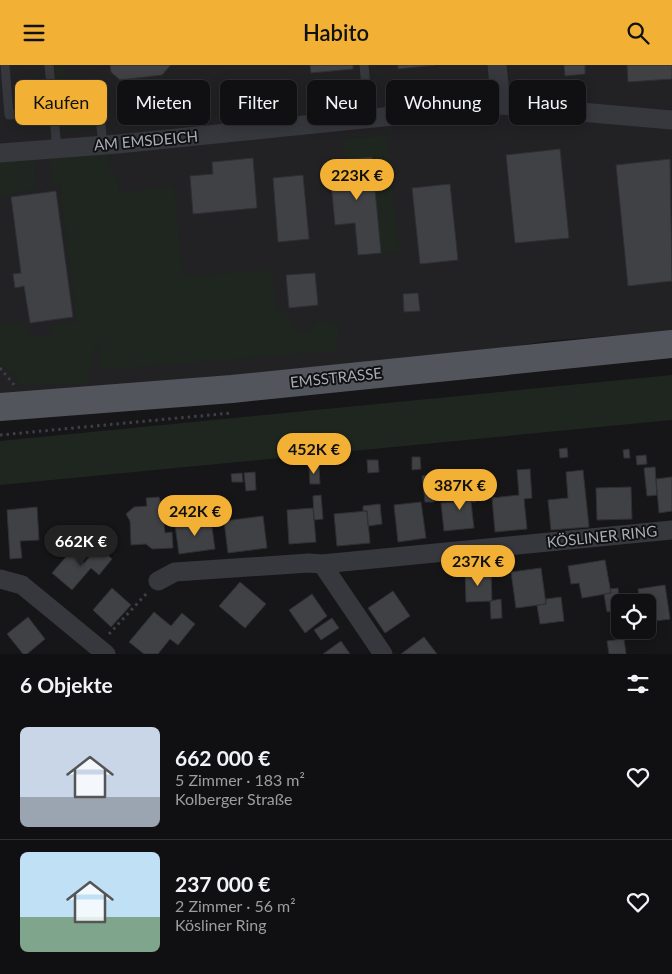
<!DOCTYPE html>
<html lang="de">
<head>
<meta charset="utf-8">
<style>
  body { margin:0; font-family:Lato,sans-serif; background:#1e1e20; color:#f1f3f6; height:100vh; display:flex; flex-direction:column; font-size:19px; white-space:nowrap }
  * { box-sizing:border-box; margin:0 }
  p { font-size:16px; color:#9c9d9f }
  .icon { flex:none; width:28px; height:28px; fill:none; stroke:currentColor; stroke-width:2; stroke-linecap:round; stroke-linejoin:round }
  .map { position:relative; height:589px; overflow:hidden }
  .details { display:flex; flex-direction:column; background:#101012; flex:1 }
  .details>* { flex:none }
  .banner { position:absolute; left:15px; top:15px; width:642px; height:45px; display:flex; gap:10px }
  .controls { position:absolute; left:611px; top:529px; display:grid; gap:10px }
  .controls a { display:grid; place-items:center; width:45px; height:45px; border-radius:8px; background:#101012; box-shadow:0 2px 12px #0003,0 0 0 1px #303032; font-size:25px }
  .price { position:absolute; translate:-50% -42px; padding:0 11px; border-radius:18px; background:#f2b134; color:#111; font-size:16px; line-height:32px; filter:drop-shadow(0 1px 2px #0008) }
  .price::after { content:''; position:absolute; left:50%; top:30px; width:15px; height:11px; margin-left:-8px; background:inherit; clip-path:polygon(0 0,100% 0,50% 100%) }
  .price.selected { background:#222; color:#fff }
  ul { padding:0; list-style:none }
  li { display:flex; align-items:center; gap:15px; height:125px; padding:0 20px }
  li+li { border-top:1px solid #303032 }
  li span { display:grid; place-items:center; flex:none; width:140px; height:100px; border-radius:8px; color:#555 }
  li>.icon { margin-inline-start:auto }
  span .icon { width:60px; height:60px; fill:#fffc; stroke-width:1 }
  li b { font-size:21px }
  h2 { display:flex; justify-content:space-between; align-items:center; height:60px; padding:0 20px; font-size:21px }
  .pill { padding:0 18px; border-radius:8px; background:#101012; box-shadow:0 2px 12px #0003,0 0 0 1px #303032; font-size:18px; line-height:45px }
  .pill.selected { background:#f2b134; color:#111 }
  header { display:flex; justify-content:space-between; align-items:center; height:65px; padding:0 20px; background:#f2b134; color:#111; font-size:22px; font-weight:600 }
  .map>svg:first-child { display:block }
</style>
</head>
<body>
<header><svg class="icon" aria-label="menu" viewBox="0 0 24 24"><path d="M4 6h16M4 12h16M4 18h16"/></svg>Habito<svg class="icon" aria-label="search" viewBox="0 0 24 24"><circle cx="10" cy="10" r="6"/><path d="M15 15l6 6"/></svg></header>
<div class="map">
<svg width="672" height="589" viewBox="0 0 672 589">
  <rect width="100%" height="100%" fill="#161618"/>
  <!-- built -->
  <path fill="#222225" d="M0 0H672V266L548 276 324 311 0 337Z"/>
  <!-- green -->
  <path fill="#1e261f" d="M56 0H64L67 31 79 30 81 52 93 51 94 62 62 66Z
    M387 70 399 188H381L372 92 346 94 343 75Z
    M108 86 110 106 117 110 120 128 174 120 183 211 272 205 277 244 289 248 290 260 297 266 311 265 316 255 340 259 336 286 101 305 97 275 87 318 20 320 15 311 0 299V260L25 257 27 271H51L49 261 77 257 59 119 52 118 49 91Z
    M34 93 36 124 0 131V98Z
    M672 310V355L0 420V376Z"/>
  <!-- building -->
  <path fill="#404145" stroke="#303034" d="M110 0H170V1L162 10 120 15 111 7Z
    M310 0H353V4L311 8Z
    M398 0H435L398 4Z
    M564 0H585V9L565 11Z
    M627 0H672V14L628 17Z
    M560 84 569 173 515 178 506 90Z
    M372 92 381 188 358 190 355 158 335 160 329 96Z
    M253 93 257 143 193 149 190 111 213 109 212 97Z
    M670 94 672 216 628 221 616 100Z
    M303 110 309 174 278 177 273 113Z
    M450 119 458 195 420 199 412 123Z
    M56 126 73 252 30 258 24 221 15 223 13 209 21 208 11 132Z
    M315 208 318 240 289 243 286 210Z
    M418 228 420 246 404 247 403 229Z
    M567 383 568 392 560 393 559 384Z
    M629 384 630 393H624L623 385Z
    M646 390 647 399 637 400 636 391Z
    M412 392H420L421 404 412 405Z
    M367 395H378L379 407 368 408Z
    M309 402H319L320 419H310Z
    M655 402 657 430 647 431 644 403Z
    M530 404 532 433 524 434 527 464 495 467 492 433 519 430 517 405Z
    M583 405 589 462 551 465 548 435 568 433 566 407Z
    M255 407 256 425 246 426 244 408Z
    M242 408 243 417H232L231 409Z
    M432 410 434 437H425L422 411Z
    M672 412V446L659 448 656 414Z
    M474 416 476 437H471L474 463 444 466 441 438 467 436 465 417Z
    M631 422 632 454 597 455 596 423Z
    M321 430 323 454 314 455 313 431Z
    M159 432 163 446 159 452 164 459 165 468 172 467 173 483 152 484 146 479 131 480 130 456 126 449 134 442 147 441 146 433Z
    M421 437 426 473 398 477 394 440Z
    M380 439 382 459 368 461 367 446H363V441Z
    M37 442 39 475 20 476 22 493 10 494 7 445Z
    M313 443 316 477 289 479 287 445Z
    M367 446 370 478 337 481 334 449Z
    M263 451 267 483 228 488 224 456Z
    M211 455 215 484 179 489 175 460Z
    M98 482 112 494 99 510 91 503 72 525 52 508 71 486 84 498Z
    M605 495 611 528 582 533 579 518 571 519 568 501Z
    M541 503 546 539 516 543 511 507Z
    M491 506 492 536 466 537 465 507Z
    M240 517 266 539 245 563 219 541Z
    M665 520 670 554 648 557V538H640L638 524Z
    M112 523 131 540 111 562 93 545Z
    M618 523 620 545 607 547 604 529 611 528 610 524Z
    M393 526 410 551 385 568 368 543Z
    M312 529 327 551 305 568 289 545Z
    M561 532 564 556 540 559 537 540 546 539V534Z
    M501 534 502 553 491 554 490 536Z
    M154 547 171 561 182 548 195 559 178 580 170 574 158 589H144L129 577Z
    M28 552 45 574 27 589H23L7 569Z
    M332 553 339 563 321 575 314 565Z
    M424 572 437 589H401Z
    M624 574 626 589H609L607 576Z
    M341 576 350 589H323Z"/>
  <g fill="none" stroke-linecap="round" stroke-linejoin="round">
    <!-- path -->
    <path stroke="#3d3f44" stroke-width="3" stroke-dasharray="2.5 4" stroke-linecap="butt" d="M0 303 15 321
      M0 370 231 348
      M109 569 147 528"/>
    <!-- lane -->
    <path stroke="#37383d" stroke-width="9" d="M5 0 9 50 53 45
      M49 0 57 84
      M364 0 366 22
      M98 33 103 80
      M315 59 313 32 316 28 366 22 370 54"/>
    <!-- street -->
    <path stroke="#37383d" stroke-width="19" d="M497 0 501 40
      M0 88 118 79 501 40 672 55
      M322 499 383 589
      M0 514 22 520 106 589
      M158 516 175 507 309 498 322 499 672 465"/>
    <!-- primary -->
    <path stroke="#53555c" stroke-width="28" d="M0 342 232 324 672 279"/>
  </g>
  <g text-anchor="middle" stroke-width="4" stroke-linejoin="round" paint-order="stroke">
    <!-- street labels -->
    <g font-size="15" fill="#a8adb8" stroke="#111113">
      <text transform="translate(146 76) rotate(-5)" y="5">AM EMSDEICH</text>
      <text transform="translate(336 313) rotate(-6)" y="5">EMSSTRASSE</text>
      <text transform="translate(602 472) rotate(-6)" y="5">KÖSLINER RING</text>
    </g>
  </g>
</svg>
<div class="controls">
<a><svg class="icon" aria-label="locate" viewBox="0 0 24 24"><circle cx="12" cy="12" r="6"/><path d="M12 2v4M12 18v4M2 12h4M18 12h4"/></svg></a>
</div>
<b class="price" style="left:357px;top:136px">223K €</b>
<b class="price" style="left:314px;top:410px">452K €</b>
<b class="price" style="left:460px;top:446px">387K €</b>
<b class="price" style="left:195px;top:472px">242K €</b>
<b class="price selected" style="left:81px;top:502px">662K €</b>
<b class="price" style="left:478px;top:522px">237K €</b>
<div class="banner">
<a class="pill selected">Kaufen</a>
<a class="pill">Mieten</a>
<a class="pill">Filter</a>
<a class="pill">Neu</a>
<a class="pill">Wohnung</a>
<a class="pill">Haus</a>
</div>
</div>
<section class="details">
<h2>6 Objekte<svg class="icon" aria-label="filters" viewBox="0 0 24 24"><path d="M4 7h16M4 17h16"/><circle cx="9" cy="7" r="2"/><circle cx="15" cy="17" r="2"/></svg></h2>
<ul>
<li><span style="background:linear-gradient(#c9d6e8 70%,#9aa5b1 0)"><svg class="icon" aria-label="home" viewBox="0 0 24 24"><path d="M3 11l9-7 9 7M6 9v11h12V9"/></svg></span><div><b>662 000 €</b><p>5 Zimmer · 183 m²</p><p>Kolberger Straße</p></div><svg class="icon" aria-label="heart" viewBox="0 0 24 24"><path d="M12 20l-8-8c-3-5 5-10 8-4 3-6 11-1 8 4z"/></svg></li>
<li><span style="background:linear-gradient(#bfe0f5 65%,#7fa58c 0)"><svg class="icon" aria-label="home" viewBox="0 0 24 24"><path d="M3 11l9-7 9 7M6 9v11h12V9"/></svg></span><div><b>237 000 €</b><p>2 Zimmer · 56 m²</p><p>Kösliner Ring</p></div><svg class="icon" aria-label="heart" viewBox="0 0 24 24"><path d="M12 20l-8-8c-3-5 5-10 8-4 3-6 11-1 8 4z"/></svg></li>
</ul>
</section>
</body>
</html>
